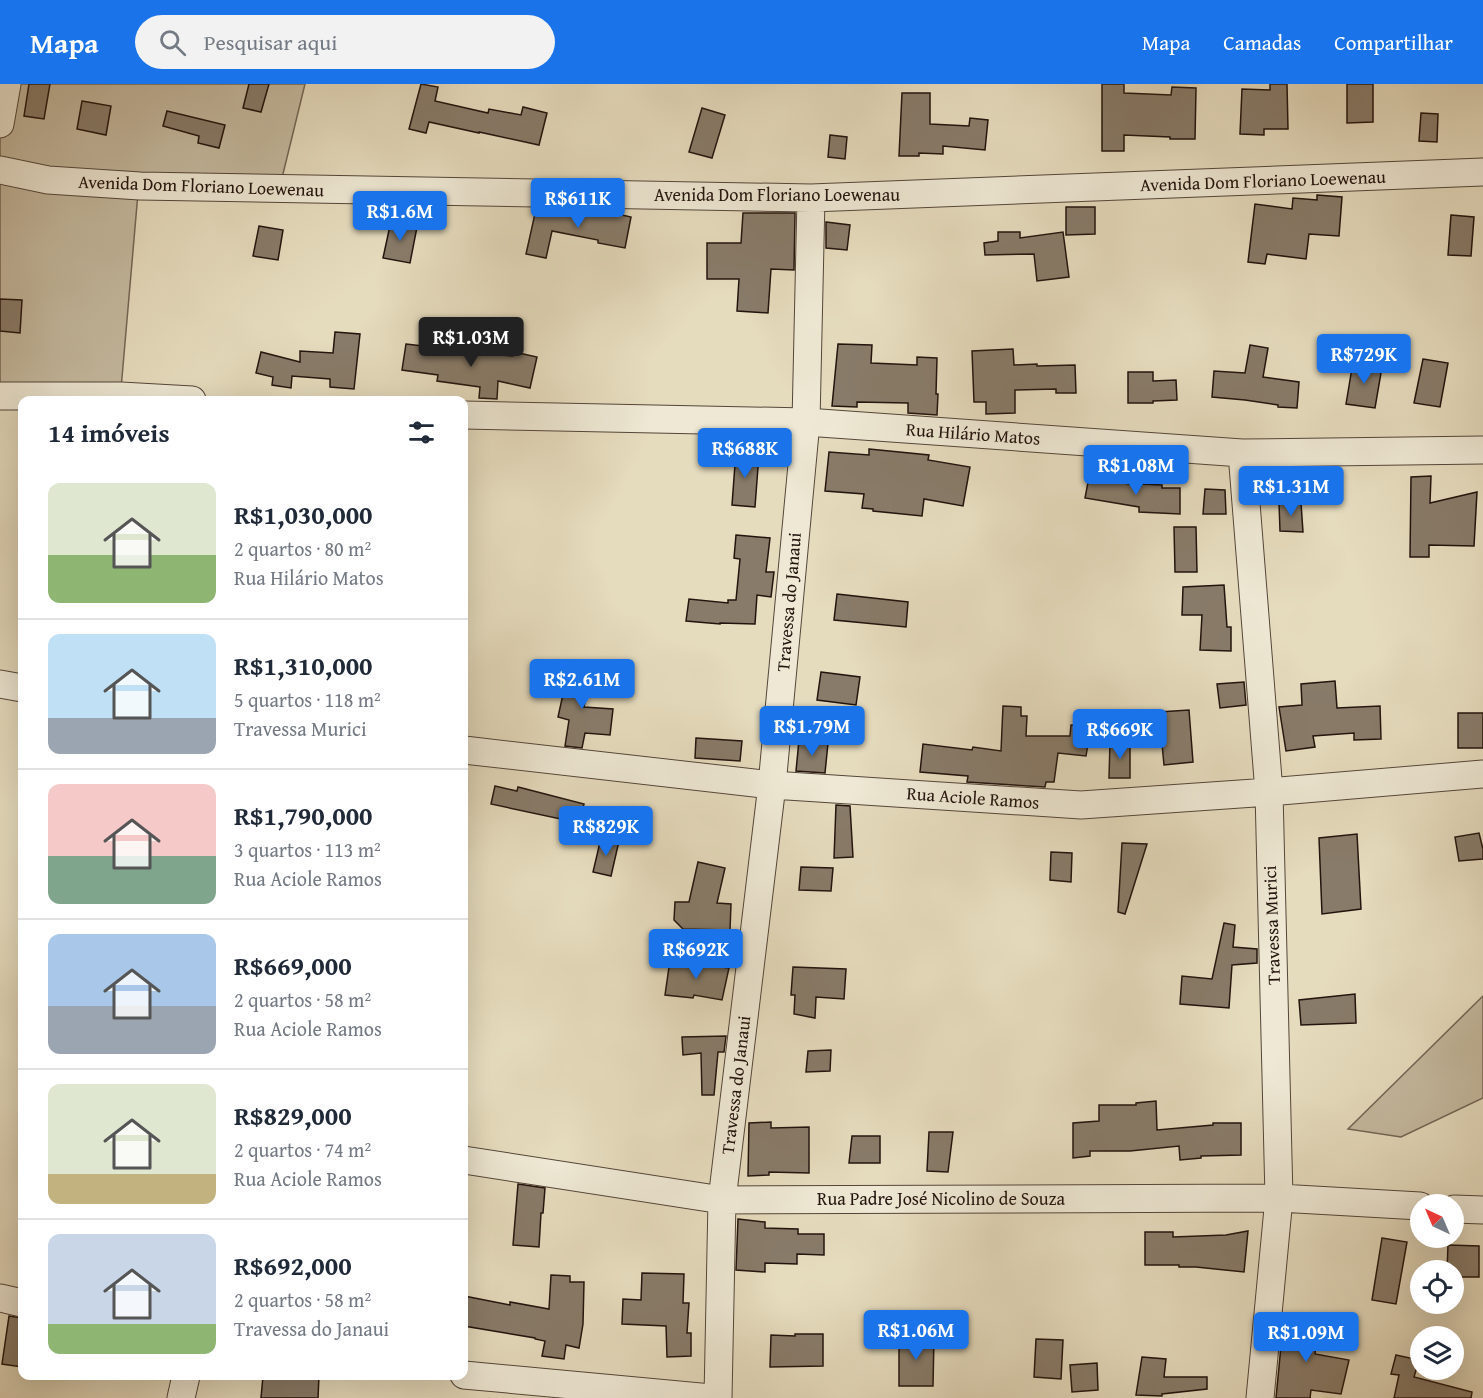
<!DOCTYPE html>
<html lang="pt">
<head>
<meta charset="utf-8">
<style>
  body { margin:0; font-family:"Gentium Book Plus",serif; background:#f2f2f3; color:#1f2937; height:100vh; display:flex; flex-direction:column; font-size:22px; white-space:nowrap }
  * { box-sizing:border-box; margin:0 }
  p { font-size:20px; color:#747a83 }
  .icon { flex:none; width:33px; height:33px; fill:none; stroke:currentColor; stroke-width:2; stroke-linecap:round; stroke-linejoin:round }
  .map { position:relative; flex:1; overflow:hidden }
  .details { position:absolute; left:18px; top:312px; width:450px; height:984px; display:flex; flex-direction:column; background:#fff; border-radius:12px; box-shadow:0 6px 24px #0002 }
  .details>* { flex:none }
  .needle { width:39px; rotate:316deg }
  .controls { position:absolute; left:1410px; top:1110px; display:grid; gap:12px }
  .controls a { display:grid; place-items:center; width:54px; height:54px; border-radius:50%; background:#fff; box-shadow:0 6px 24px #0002; font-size:30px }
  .price { position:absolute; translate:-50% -51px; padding:0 14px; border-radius:6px; background:#1a73e8; color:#fff; font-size:20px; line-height:39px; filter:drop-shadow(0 2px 3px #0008) }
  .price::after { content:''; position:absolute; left:50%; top:36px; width:18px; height:14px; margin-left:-9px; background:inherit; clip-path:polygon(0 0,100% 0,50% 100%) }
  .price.on { background:#222; color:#fff }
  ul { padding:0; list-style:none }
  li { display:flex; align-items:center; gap:18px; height:150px; padding:0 30px }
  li+li { border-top:2px solid #e0e1e3 }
  li span { display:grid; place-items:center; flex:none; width:168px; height:120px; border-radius:12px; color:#555 }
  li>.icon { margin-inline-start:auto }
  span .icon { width:72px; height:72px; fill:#fffc; stroke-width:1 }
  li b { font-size:26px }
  h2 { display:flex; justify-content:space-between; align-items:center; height:72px; padding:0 30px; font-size:26px }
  header { display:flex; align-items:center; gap:36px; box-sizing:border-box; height:84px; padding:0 30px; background:#1a73e8; color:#fff }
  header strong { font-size:28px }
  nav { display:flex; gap:33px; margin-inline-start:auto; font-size:21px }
  .search { width:420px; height:54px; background:#f2f2f3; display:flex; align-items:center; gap:15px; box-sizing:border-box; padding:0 21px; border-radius:33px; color:#747a83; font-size:22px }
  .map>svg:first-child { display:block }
</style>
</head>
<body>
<header>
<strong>Mapa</strong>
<div class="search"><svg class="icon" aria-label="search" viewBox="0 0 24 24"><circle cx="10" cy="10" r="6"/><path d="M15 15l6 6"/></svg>Pesquisar aqui</div>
<nav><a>Mapa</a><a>Camadas</a><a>Compartilhar</a></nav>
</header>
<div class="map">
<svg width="1483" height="1314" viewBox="0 0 1483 1314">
  <rect width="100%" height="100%" fill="#e5dbbd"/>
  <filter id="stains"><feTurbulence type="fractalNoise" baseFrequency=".00333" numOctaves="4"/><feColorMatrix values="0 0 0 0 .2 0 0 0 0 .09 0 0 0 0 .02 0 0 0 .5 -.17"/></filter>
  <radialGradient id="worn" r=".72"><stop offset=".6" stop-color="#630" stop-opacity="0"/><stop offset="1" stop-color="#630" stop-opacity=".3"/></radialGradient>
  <!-- green -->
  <path fill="#c4b99f" stroke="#746656" stroke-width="1.5" d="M0 0H305L281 98 138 109 121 305 0 316Z
    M1483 912V1014L1401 1053 1348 1045Z"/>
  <!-- building -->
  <path fill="#887b69" stroke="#23140e" stroke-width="1.5" d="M29 0H50L44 35 24 32Z
    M249 0H269L261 28 243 24Z
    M421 0 438 3 435 17 488 29 489 25 521 31 523 23 547 29 539 61 479 48V49L429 38 426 49 409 45Z
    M1102 0H1124V9L1171 11 1172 3 1196 4 1195 55H1170V53L1124 51V67H1102Z
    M1270 0H1287L1288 45H1264V51L1240 50 1242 5 1270 6Z
    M1347 0H1373V38L1347 39Z
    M902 9H930V40L969 42 970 34 988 36 985 66 943 62V70L919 69V72H899Z
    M82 17 111 22 106 51 77 45Z
    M702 24 725 31 712 74 689 68Z
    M167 27 225 41 219 64 198 59 199 52 163 42Z
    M1421 29 1438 30 1437 58 1419 57Z
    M830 51 847 53 845 75 828 73Z
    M1317 111 1342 113 1339 152 1309 150 1306 175 1267 170 1265 180 1248 178 1255 120 1292 125 1293 114 1317 116Z
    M1066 123H1095V150L1066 151Z
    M536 125 583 134 584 127 603 131 604 127 631 133 625 164 598 159V156L552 147 546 174 526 170Z
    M743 129H795L794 186 771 185 768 229 737 227 739 195H707V159H741Z
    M1451 131 1474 133 1471 172 1448 171Z
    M391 137 417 143 410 179 383 174Z
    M826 138 850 141 847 166 826 164Z
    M259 142 283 146 278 176 253 172Z
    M998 148H1020V154L1063 148 1069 193 1037 197 1034 170 985 171 984 159 998 157Z
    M0 215 22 216 20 249 0 247Z
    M335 248 360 250 354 305 330 303V295L292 292 291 304 272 301 273 293 256 289 261 268 300 278V267L333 269Z
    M406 260 457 266V268L513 272 514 268 537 273 530 304 498 297 497 315 479 314 480 303 437 297 438 291 402 286Z
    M838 260 872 261 871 279 917 281V273L937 274 936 310H938L937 331 908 329V319L857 318V323L832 322Z
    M1250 261 1268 264 1263 293 1299 298 1297 324 1278 323V321L1245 316 1212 313 1214 287 1245 289Z
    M1013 265 1014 281 1037 280V282L1075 281 1076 309H1056V305L1015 306V329L986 330V318H974L972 267Z
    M1423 275 1448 279 1440 323 1414 319Z
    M1353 278 1382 283 1375 324 1346 320Z
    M1128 288H1153V297L1176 296 1177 316 1153 317V319H1128Z
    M869 365 929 371 928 376 970 383 963 422 924 415 922 432 873 427V425L862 424 864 410 825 407 829 368 869 371Z
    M736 367 759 370 755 423 732 421Z
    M1431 392 1430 419 1477 408 1474 462 1429 461V473H1410L1411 393Z
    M1089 393 1141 402V400L1162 401V404H1180V430L1139 428V423L1085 414Z
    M1205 405 1225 406 1226 430H1203Z
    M1279 419H1301L1303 448 1280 447Z
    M1174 443H1196L1197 488H1175Z
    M736 451 770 454 766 488H774L771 513 757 511 755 540 720 539V540L686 537 689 515 728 519V516H736L740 475 734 474Z
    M1224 501 1227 543H1231V567L1200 566 1202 531H1182L1183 503Z
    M837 510 908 518 906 543 834 536Z
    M569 583 591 588 584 623 613 625 610 651 585 649 582 664 565 662 569 636 558 633Z
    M821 588 860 593 856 621 817 616Z
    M1335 597 1337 624 1380 622 1381 655 1354 656V649L1313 652 1315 663 1286 667 1279 623 1302 621 1301 600Z
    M1244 598 1246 621 1220 624 1217 600Z
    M1003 622 1021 623V632H1027L1026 652H1070L1071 641 1091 642 1086 672 1058 669 1054 698H1046L1045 703 967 698 968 692 920 688 923 660 972 666 973 663 1001 667Z
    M1189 626 1193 678 1164 681 1159 628Z
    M1458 629H1483V664H1458Z
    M696 654 742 657 740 677 695 674Z
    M799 656 828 659 825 689 796 687Z
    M1110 658H1130V694H1109Z
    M495 702 517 707 518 703 584 720 578 743 560 739 561 735 491 720Z
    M836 721 850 722 853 773 834 774Z
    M1479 749 1483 765V775L1459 777 1455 753Z
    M1357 750 1361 825 1322 830 1319 754Z
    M601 754 619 757 611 792 593 788Z
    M1122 759 1147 760 1125 830 1118 828Z
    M1051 768 1072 769 1071 798 1050 796Z
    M698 778 725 784 717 819 731 820 730 846 683 845 674 836 675 818H689Z
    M801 783 833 784 831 807 799 806Z
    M1224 839 1235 841 1233 863 1257 865V879L1232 881 1229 924 1180 920 1182 892 1212 895Z
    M670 876 729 884 722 916 694 911 693 914 665 911Z
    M793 883 846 885 844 915 816 913 815 934 794 930 795 911H791Z
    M1355 910 1356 939 1301 941 1299 916Z
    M726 952 724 968H718L714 1011H702L701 969 683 971 682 953Z
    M831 966 830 987 806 988 808 967Z
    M1156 1017 1157 1046 1213 1041V1039H1241V1071L1201 1072V1074L1180 1076 1179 1062 1130 1067H1090V1072L1073 1074V1039L1099 1037V1021H1136V1019Z
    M771 1038V1044L809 1043V1089L769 1088V1091L748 1092 749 1039Z
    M929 1048H953L948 1088 927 1087Z
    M852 1052H880V1079H849Z
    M518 1100 545 1104 543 1129H541L539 1163 513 1161Z
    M738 1135 765 1138V1144L798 1145V1150H824V1171L797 1170V1180L765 1179V1188L736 1186Z
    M1248 1147 1244 1188 1196 1183H1179V1181H1145V1148H1173V1153L1226 1151Z
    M1382 1154 1407 1158 1396 1220 1372 1216Z
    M1448 1161 1479 1162V1193H1454V1186H1447Z
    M642 1189 684 1190 683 1219H689L687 1249H691V1272L667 1273 666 1242 622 1240 623 1215 641 1216Z
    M551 1191 570 1192V1198H584L583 1240 579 1264 566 1261 564 1275 542 1272 545 1257 535 1255V1254L464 1242V1212L510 1221V1218L549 1225Z
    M1284 1231 1314 1234 1310 1259 1316 1260 1315 1270 1349 1276 1341 1310 1311 1306 1310 1314H1276Z
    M9 1232 22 1234V1283L2 1280Z
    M795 1250H823V1282L770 1283 771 1251 795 1252Z
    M899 1250 934 1253 933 1302H899Z
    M1036 1255 1063 1256 1061 1295 1034 1293Z
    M1396 1271 1419 1276 1414 1293 1472 1308 1471 1314H1394L1399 1291 1391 1290Z
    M1142 1273 1166 1275 1164 1293H1207V1305L1162 1310V1312L1136 1311Z
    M1097 1279 1098 1306 1072 1308 1070 1281Z
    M263 1292H319L318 1314H261Z"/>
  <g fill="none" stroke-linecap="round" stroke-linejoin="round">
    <defs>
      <path id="minor" d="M0 40 7 0
        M0 86 48 96 140 102 811 114 1483 88
        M0 312H121L192 316
        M464 331 806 338 1242 369 1483 366
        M1242 369 1269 708 1279 1114 1260 1314
        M0 600 22 604
        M464 666 772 701 1081 721 1269 708 1483 690
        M464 1076 722 1116 1279 1114 1420 1122
        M1454 1125 1483 1126
        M0 1214 22 1219
        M464 1291 711 1314
        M181 1314 186 1292
        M718 1314 722 1116 772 701 806 338 811 114"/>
    </defs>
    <!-- minor casing -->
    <use href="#minor" stroke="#54463a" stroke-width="29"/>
    <!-- minor -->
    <use href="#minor" stroke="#eee8d4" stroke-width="27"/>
  </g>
  <g text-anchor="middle" stroke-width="4.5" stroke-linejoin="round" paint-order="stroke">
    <!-- street labels -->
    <g font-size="18" fill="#23140e" stroke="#eee8d4">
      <text transform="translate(1263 97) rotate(-2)" y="6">Avenida Dom Floriano Loewenau</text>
      <text transform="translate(201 102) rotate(2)" y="6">Avenida Dom Floriano Loewenau</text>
      <text x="777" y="117">Avenida Dom Floriano Loewenau</text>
      <text transform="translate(973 350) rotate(4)" y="6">Rua Hilário Matos</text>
      <text transform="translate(789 518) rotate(-85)" y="6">Travessa do Janaui</text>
      <text transform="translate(973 714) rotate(4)" y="6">Rua Aciole Ramos</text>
      <text transform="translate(1272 841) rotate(-92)" y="6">Travessa Murici</text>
      <text transform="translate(736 1001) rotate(-83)" y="6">Travessa do Janaui</text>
      <text x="941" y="1121">Rua Padre José Nicolino de Souza</text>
    </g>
  </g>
  <rect width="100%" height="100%" filter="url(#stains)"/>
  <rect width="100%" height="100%" fill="url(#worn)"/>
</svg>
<div class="controls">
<a><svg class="needle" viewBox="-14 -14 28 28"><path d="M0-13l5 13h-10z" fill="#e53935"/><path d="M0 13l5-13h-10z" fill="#747a83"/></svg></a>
<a><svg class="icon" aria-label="locate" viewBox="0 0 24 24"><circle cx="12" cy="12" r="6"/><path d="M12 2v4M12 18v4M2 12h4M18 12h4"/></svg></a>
<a><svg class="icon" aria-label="layers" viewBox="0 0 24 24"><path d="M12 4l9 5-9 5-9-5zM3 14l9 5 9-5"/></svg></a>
</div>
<b class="price" style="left:578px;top:145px">R$611K</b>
<b class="price" style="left:400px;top:158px">R$1.6M</b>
<b class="price on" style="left:471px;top:284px">R$1.03M</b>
<b class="price" style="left:1364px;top:301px">R$729K</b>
<b class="price" style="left:745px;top:395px">R$688K</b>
<b class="price" style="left:1136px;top:412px">R$1.08M</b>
<b class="price" style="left:1291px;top:433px">R$1.31M</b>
<b class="price" style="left:582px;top:626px">R$2.61M</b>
<b class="price" style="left:812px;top:673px">R$1.79M</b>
<b class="price" style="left:1120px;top:676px">R$669K</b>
<b class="price" style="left:606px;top:773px">R$829K</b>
<b class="price" style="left:696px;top:896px">R$692K</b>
<b class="price" style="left:916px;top:1277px">R$1.06M</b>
<b class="price" style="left:1306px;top:1279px">R$1.09M</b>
<section class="details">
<h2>14 imóveis<svg class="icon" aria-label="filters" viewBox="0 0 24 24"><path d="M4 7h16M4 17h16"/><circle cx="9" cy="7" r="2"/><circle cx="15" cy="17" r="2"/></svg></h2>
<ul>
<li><span style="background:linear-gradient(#dfe7d0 60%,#8fb573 0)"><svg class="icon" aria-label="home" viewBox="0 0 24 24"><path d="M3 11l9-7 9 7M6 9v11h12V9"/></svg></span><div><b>R$1,030,000</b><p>2 quartos · 80 m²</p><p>Rua Hilário Matos</p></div></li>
<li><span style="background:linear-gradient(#bfe0f5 70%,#9aa5b1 0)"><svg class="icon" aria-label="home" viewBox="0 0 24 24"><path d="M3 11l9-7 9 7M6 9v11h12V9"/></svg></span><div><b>R$1,310,000</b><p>5 quartos · 118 m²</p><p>Travessa Murici</p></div></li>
<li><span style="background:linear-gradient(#f6c9c9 60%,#7fa58c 0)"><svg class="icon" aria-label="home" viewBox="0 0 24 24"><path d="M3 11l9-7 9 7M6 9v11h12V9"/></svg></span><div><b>R$1,790,000</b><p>3 quartos · 113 m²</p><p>Rua Aciole Ramos</p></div></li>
<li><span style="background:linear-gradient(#a9c7e8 60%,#9aa5b1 0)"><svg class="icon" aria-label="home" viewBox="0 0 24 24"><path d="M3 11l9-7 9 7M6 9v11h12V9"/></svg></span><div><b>R$669,000</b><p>2 quartos · 58 m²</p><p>Rua Aciole Ramos</p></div></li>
<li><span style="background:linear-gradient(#dfe7d0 75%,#c2b280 0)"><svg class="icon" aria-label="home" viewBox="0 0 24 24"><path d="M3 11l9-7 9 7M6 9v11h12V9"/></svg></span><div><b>R$829,000</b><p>2 quartos · 74 m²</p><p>Rua Aciole Ramos</p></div></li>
<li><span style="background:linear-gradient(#c9d6e8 75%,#8fb573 0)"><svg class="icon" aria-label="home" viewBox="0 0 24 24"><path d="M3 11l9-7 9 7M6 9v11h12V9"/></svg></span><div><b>R$692,000</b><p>2 quartos · 58 m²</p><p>Travessa do Janaui</p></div></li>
</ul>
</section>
</div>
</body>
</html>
